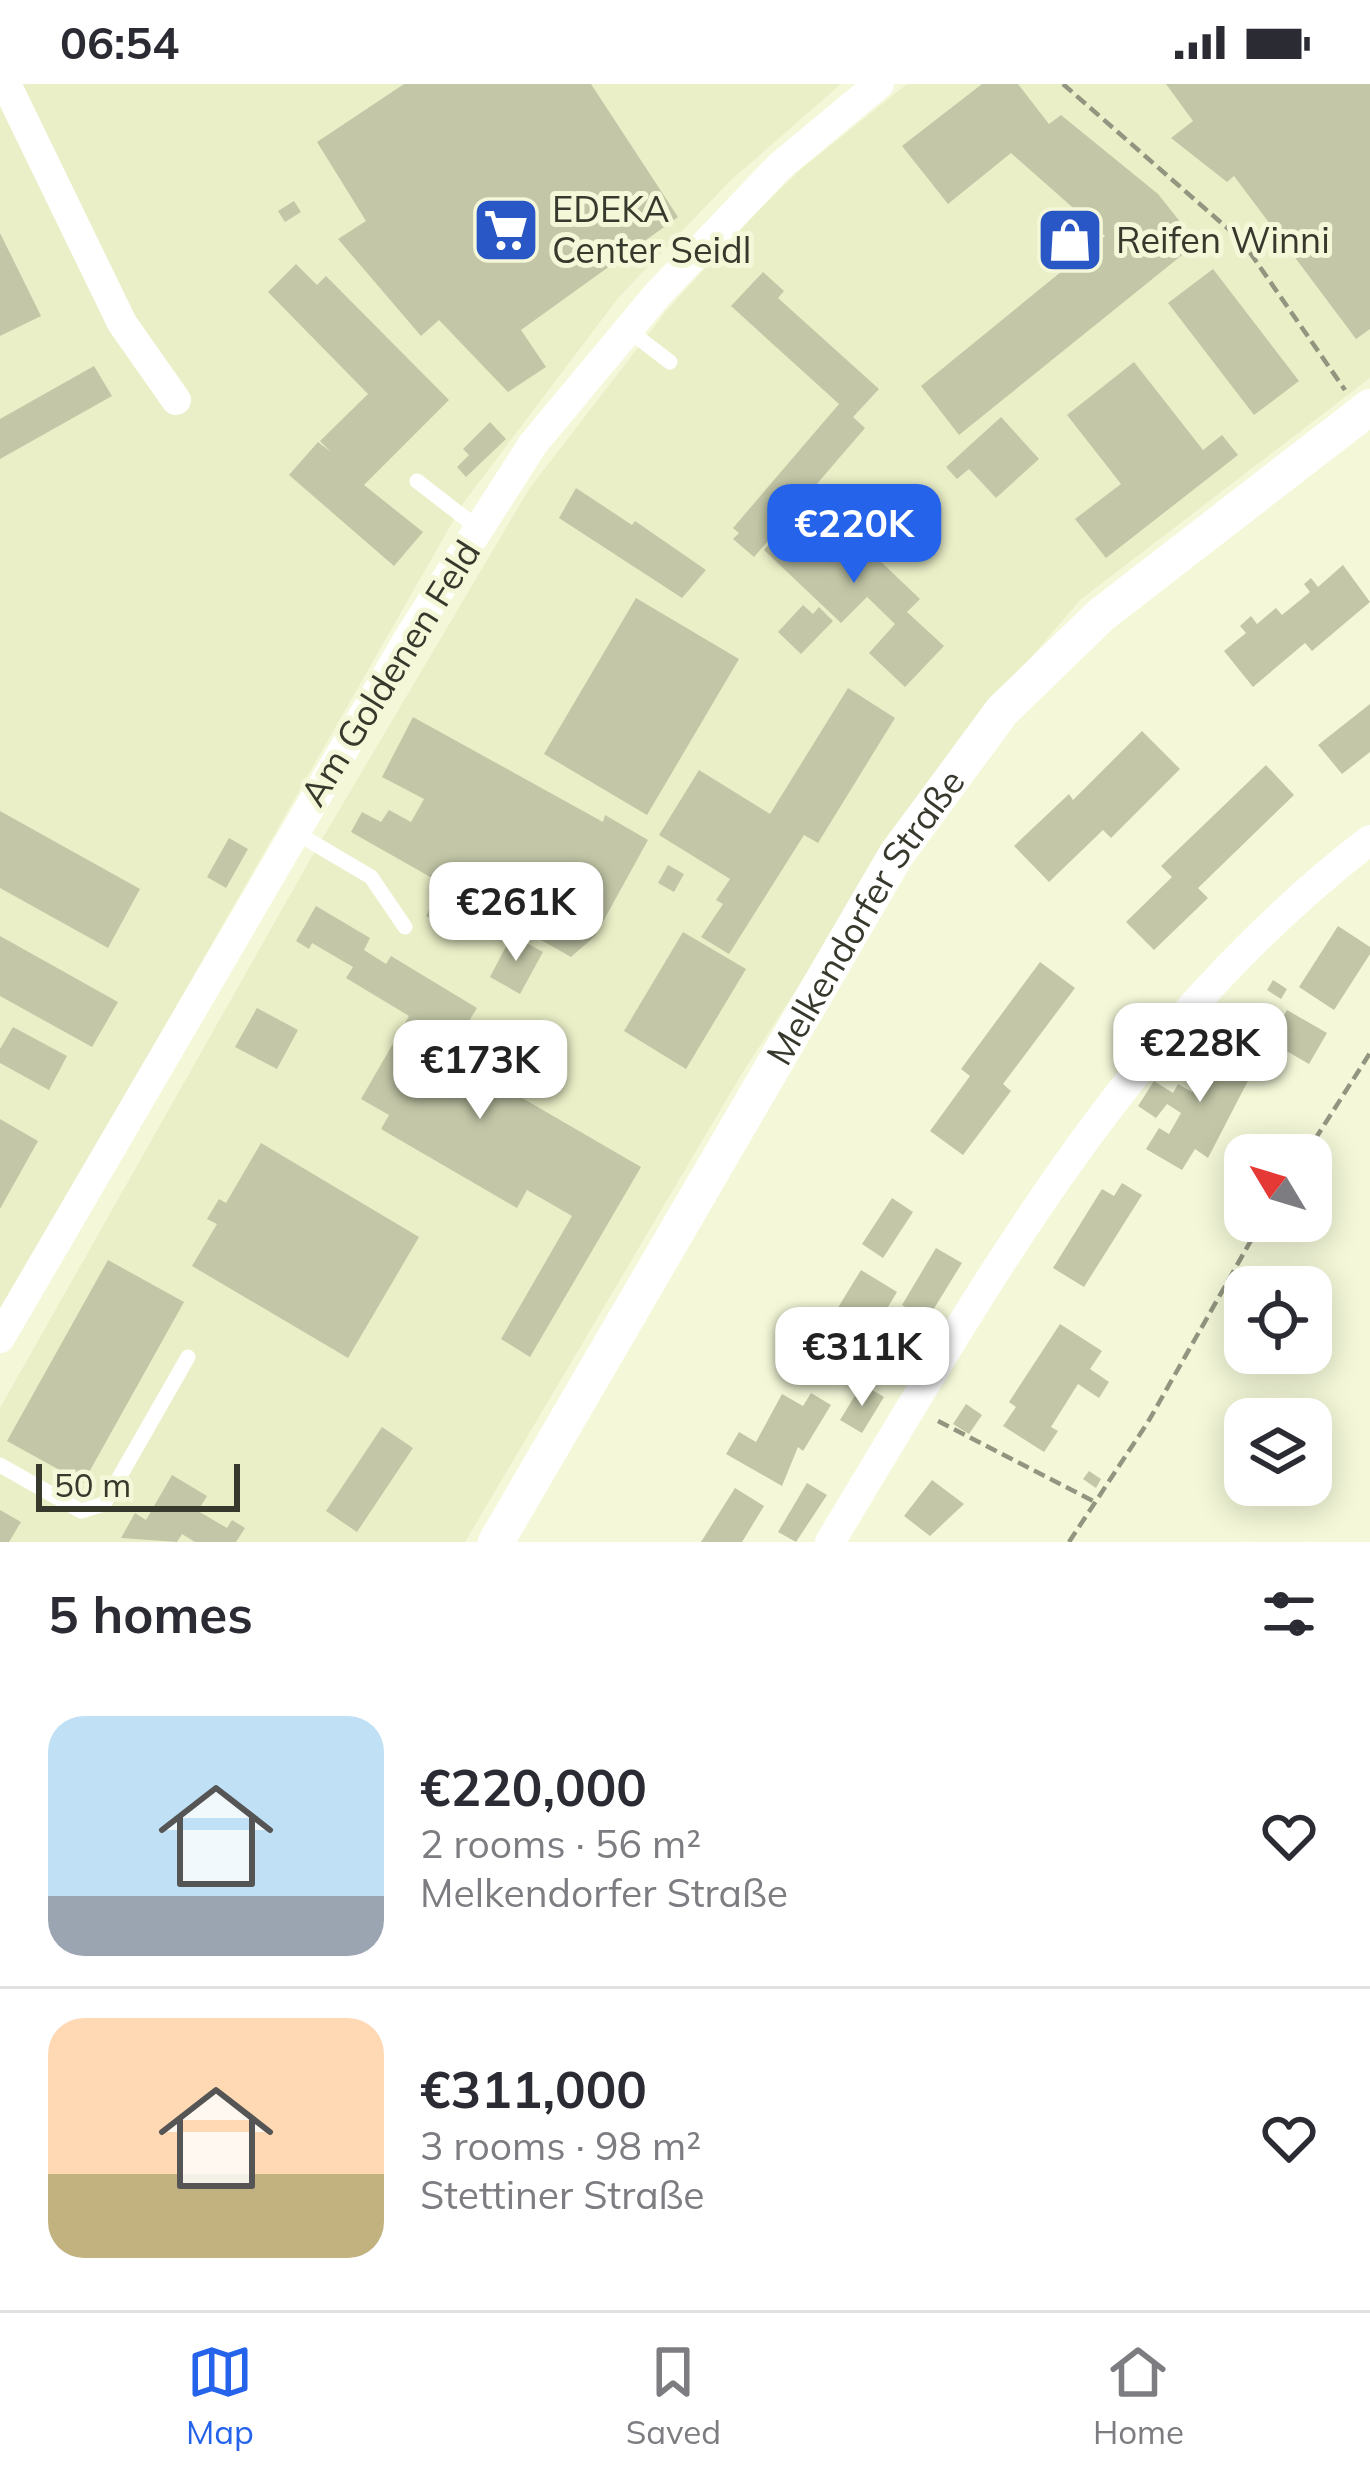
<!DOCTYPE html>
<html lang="en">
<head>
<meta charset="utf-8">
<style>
  body { margin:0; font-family:Mulish,sans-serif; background:#f7f7f7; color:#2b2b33; height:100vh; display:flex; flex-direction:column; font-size:45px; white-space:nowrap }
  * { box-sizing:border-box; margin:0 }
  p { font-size:39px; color:#7c7c81 }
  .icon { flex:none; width:66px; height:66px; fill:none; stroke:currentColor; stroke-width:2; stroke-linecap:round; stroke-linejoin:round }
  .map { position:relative; height:1458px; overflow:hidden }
  .panel { display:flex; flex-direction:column; background:#fff; flex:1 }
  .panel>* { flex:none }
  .needle { width:78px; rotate:308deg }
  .controls { position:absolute; left:1224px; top:1050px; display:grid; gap:24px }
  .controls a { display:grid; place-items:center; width:108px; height:108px; border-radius:24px; background:#fff; box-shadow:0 6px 30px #0003; font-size:60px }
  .scale { position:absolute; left:36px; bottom:30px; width:204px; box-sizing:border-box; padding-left:12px; border:6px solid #37392c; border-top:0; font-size:33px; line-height:42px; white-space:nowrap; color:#37392c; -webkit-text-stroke:9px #f4f8d8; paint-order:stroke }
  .price { position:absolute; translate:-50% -102px; padding:0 27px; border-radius:24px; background:#fff; color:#222; font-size:39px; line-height:78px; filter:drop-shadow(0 3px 6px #0008) }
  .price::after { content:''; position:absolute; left:50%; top:72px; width:36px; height:27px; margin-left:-18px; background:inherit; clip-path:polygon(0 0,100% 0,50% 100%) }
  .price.on { background:#2563eb; color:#fff }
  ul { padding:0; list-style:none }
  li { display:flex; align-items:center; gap:36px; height:300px; padding:0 48px }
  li+li { border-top:3px solid #e1e1e2 }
  li span { display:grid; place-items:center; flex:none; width:336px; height:240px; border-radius:36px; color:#555 }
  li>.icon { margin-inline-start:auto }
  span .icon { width:144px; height:144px; fill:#fffc; stroke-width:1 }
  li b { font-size:51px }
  h2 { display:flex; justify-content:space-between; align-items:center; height:144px; padding:0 48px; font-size:51px }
  .status { display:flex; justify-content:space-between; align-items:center; height:84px; padding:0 60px; background:#fff; direction:ltr }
  .status svg { height:33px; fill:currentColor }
  .tabs { display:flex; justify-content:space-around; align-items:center; height:168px; border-top:3px solid #e1e1e2; background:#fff; font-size:33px; color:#7c7c81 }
  .tabs a { display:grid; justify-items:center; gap:6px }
  .tabs .on { color:#2563eb }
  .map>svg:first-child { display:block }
</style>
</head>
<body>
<div class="status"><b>06:54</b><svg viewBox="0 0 49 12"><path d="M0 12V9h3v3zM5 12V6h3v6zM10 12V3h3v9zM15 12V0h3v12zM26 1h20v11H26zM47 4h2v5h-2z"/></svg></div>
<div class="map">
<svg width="1370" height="1458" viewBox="0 0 1370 1458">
  <rect width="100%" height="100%" fill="#f4f8d8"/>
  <!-- built -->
  <path fill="#eaefc7" d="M0 0H841L730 97 619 213 464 418 0 1231Z
    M907 0H1370V294L1080 516 949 670 741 991 465 1458H0V1324L315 767 529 405 667 226 750 135 800 86Z"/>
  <!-- building -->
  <path fill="#c3c7a7" d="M404 0H591L678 133 521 246 546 283 508 308 439 236 421 252 338 155 366 137 317 58Z
    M982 0H1018L1049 40 1061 31 1158 110 1197 159 959 351 921 302 1105 152 1011 69 948 120 902 62Z
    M1166 0H1370V245L1356 255 1234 92 1227 98 1171 54 1193 37Z
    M294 117 301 128 285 138 278 127Z
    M0 149 41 232 0 252Z
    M296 180 317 201 326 192 449 316 364 401 423 448 394 482 289 391 318 358 331 368 320 357 368 310 268 208Z
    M1213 185 1299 297 1254 331 1168 219Z
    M763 188 784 207 778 214 879 305 853 333 865 344 754 473 733 455 739 449 733 444 839 320 731 222Z
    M1134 278 1203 366 1222 351 1238 371 1106 474 1075 435 1121 400 1067 331Z
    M94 282 112 312 0 375V335Z
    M1001 333 1039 375 996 414 969 385 957 395 946 383Z
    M490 338 506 355 466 393 457 383 469 371 463 365Z
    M576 404 632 441 635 437 706 486 682 514 559 434Z
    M814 414 920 515 907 528 944 562 905 603 869 569 895 540 867 513 841 539 764 466Z
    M1343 481 1370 518 1312 567 1305 559 1253 603 1224 567 1246 549 1240 542 1251 532 1257 540 1276 524 1282 531 1310 508 1304 500 1311 494 1318 503Z
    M636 514 739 575 647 731 544 670Z
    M803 521 813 530 819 523 833 537 801 570 778 548Z
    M848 604 895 634 818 759 804 751 729 870 701 853 723 820 716 816 730 795 659 751 699 686 770 730Z
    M1370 620V668L1342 690 1318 661Z
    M413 633 603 738 605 731 648 756 595 852 571 873 351 748 362 728 381 738 389 726 411 738 424 715 382 693Z
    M1142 647 1180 685 1111 754 1103 746 1049 798 1014 762 1069 710 1073 716Z
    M1266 681 1294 711 1198 804 1208 814 1154 866 1126 838 1172 793 1161 782Z
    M0 727 140 805 108 864 0 804Z
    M229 754 248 765 226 804 207 793Z
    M668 781 684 790 674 808 658 799Z
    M437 812 466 829 456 848 426 832Z
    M316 822 370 854 364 866 386 880 391 872 477 924 448 971 641 1083 530 1273 501 1255 572 1132 527 1106 517 1124 381 1045 389 1031 361 1015 409 932 346 894 353 883 312 859 309 865 296 857Z
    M1338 842 1370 863V870L1334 926 1299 903Z
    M683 848 746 885 686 985 624 947Z
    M512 851 543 868 520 910 490 893Z
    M0 852 118 918 92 963 0 912Z
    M1040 878 1075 904 1003 1000 1011 1007 963 1071 930 1047 970 992 961 985Z
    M1273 896 1287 905 1281 915 1267 906Z
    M257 924 298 946 277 985 235 963Z
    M1287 926 1327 949 1309 980 1269 957Z
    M13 943 67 972 49 1006 0 979V965Z
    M1236 946 1256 958 1240 982 1252 989 1208 1074 1195 1065 1182 1086 1146 1065 1159 1044 1169 1050 1181 1029 1167 1020 1156 1034 1138 1022 1154 997 1173 1009 1178 1000 1192 1008Z
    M0 1035 38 1057 0 1125Z
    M261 1059 419 1153 348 1274 192 1182 217 1140 207 1135 219 1115 226 1119Z
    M1122 1099 1142 1111 1084 1203 1053 1184 1102 1105 1114 1112Z
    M892 1114 913 1128 883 1174 862 1160Z
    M936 1164 962 1179 927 1236 902 1221Z
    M108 1176 184 1218 83 1399 7 1357Z
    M861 1186 897 1208 856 1276 850 1271 836 1294 806 1276Z
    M1060 1240 1102 1267 1090 1285 1109 1298 1099 1314 1078 1300 1051 1343 1058 1347 1044 1368 1003 1342 1016 1323 1009 1318Z
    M862 1300 884 1313 862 1349 840 1336Z
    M811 1309 831 1321 803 1367 798 1363 782 1402 726 1370 739 1348 756 1358 782 1310 803 1322Z
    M966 1320 982 1331 969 1350 953 1340Z
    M382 1343 413 1364 357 1448 326 1427Z
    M1089 1387 1101 1395 1096 1404 1083 1395Z
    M172 1391 207 1412 198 1427 227 1444 232 1436 245 1444 236 1458H195L182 1450 177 1458 121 1454 135 1429 146 1436Z
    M932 1396 964 1420 930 1452 904 1432Z
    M807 1399 827 1411 796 1458 778 1448Z
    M735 1404 764 1422 742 1458H701Z
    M0 1426 21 1438 9 1458H0Z"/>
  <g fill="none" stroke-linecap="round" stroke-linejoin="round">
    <!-- path -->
    <path stroke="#92957f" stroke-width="4.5" stroke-dasharray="12 6" stroke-linecap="butt" d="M1063 0 1242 157 1345 306
      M1305 1071 1370 969
      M938 1337 1093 1417
      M1069 1458 1148 1338 1262 1137"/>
    <!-- service -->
    <path stroke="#fff" stroke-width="15" d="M628 246 670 278
      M417 397 479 445
      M293 747 371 793 405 843
      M0 1381 81 1427 104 1420 188 1273"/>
    <!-- minor -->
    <path stroke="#fff" stroke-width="30" d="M6 0 122 239 176 316
      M0 1254 410 552 533 360 657 211 780 82 879 0
      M830 1458C985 1202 1127 942 1370 756"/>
    <!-- tertiary -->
    <path stroke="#fff" stroke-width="36" id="s1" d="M496 1458 896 771 1002 627 1101 531 1370 323"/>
  </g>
  <!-- icons -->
  <defs>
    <symbol id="supermarket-square" viewBox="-11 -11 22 22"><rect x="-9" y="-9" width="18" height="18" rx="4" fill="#2957c6" stroke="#f4f8d8"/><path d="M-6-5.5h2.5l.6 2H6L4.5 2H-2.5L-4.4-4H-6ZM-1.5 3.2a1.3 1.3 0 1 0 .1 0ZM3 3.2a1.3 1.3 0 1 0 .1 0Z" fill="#fff"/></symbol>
    <symbol id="shop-square" viewBox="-11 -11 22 22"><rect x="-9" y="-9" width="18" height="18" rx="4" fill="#2957c6" stroke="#f4f8d8"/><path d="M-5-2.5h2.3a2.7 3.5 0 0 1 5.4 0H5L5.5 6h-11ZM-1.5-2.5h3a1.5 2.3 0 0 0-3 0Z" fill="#fff"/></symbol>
  </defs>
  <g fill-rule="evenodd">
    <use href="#supermarket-square" x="468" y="108" width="76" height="76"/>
    <use href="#shop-square" x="1032" y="118" width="76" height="76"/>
  </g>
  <g text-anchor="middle" stroke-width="10" stroke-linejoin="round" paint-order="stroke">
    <!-- poi labels -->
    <g font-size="36" fill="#37392c" stroke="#f4f8d8" text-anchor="start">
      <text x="552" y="138">EDEKA<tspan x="552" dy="41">Center Seidl</tspan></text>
      <text x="1116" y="169">Reifen Winni</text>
    </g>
    <!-- street labels -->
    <g font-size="36" fill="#37392c" stroke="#f4f8d8">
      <text transform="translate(390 589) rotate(-58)" y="13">Am Goldenen Feld</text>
      <text dy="13" stroke="none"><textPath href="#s1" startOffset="726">Melkendorfer Straße</textPath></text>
    </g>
  </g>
</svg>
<div class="controls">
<a><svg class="needle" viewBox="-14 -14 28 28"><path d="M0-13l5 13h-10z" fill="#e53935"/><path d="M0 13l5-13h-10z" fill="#7c7c81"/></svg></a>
<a><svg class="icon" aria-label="locate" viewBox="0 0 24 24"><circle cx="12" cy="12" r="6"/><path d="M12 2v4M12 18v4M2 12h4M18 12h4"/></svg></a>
<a><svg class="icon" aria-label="layers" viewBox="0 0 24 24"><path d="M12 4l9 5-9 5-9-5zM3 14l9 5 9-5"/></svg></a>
</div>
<div class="scale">50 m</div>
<b class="price on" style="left:854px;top:502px">€220K</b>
<b class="price" style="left:516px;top:880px">€261K</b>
<b class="price" style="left:1200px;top:1021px">€228K</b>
<b class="price" style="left:480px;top:1038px">€173K</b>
<b class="price" style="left:862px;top:1325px">€311K</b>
</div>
<section class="panel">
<h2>5 homes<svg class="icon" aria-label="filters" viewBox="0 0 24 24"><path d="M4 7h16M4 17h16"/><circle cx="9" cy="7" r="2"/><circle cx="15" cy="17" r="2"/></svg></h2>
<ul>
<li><span style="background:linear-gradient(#bfe0f5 75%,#9aa5b1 0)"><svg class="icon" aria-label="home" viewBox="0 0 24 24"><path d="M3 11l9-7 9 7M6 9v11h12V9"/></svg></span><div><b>€220,000</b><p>2 rooms · 56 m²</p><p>Melkendorfer Straße</p></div><svg class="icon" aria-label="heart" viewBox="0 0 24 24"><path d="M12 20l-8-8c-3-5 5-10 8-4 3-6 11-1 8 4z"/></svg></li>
<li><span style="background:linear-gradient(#ffd9b3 65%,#c2b280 0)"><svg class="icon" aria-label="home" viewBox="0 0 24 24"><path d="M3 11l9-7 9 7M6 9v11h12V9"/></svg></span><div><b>€311,000</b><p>3 rooms · 98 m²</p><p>Stettiner Straße</p></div><svg class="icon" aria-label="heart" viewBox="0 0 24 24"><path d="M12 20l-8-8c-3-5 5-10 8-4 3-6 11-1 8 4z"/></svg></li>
</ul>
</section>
<nav class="tabs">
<a class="on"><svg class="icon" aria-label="map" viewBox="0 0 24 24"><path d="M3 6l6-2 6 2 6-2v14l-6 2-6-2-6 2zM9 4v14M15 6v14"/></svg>Map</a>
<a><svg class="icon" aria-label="saved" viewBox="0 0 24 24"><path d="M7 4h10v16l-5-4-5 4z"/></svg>Saved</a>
<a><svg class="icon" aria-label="home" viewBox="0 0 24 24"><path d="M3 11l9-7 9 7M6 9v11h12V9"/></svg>Home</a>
</nav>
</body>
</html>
